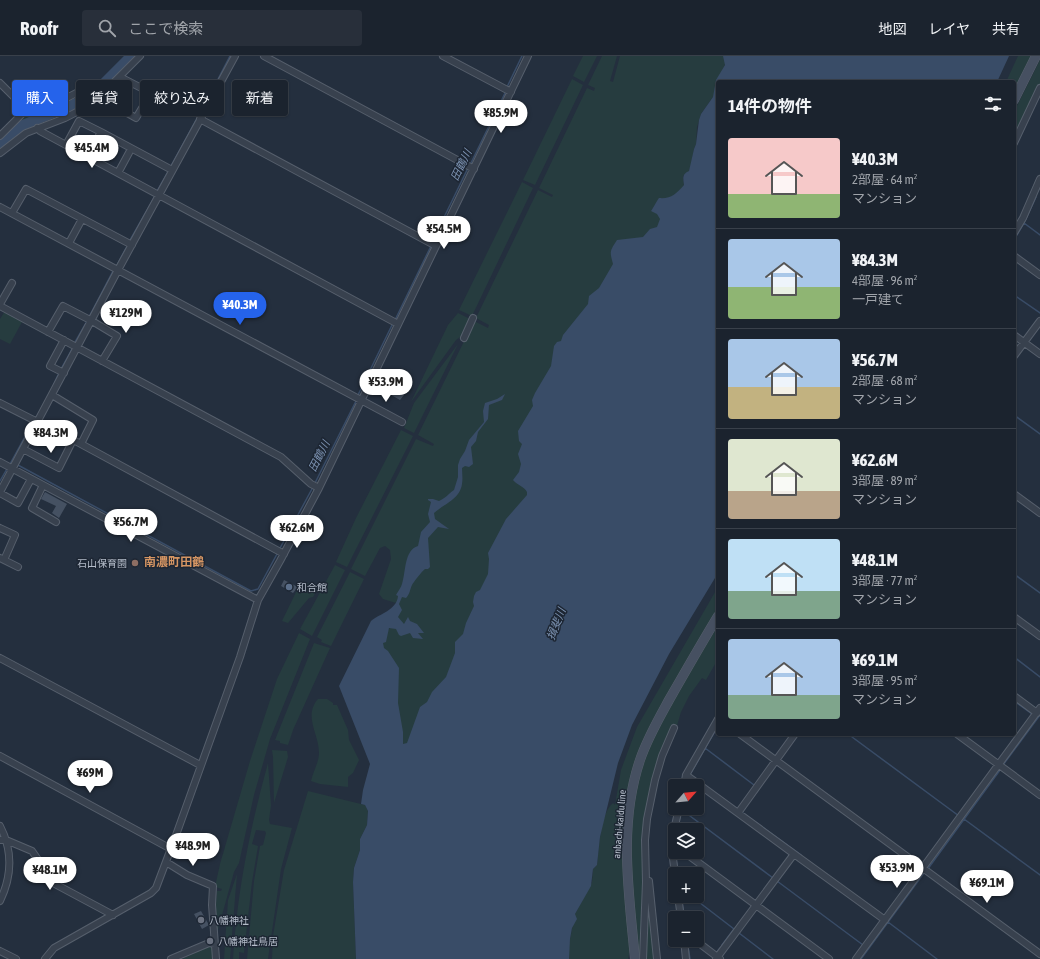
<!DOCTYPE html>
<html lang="ja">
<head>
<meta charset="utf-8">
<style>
  body { margin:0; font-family:"Asap Condensed","Noto Sans JP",sans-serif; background:#282f3a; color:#f1f3f6; height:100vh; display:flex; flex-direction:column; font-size:15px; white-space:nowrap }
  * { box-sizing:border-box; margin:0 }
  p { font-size:13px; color:#a0a4aa }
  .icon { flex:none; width:22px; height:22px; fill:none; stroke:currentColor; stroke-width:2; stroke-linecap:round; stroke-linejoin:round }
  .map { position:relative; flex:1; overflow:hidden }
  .details { position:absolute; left:716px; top:24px; width:300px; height:656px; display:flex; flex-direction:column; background:#1b232e; border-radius:4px; box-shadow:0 1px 3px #0004,0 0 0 1px #39404a }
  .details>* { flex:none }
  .guide { position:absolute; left:12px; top:24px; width:380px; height:36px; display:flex; gap:8px }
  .needle { width:26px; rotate:63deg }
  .tools { position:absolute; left:668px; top:723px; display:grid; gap:8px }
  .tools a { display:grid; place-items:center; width:36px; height:36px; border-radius:4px; background:#1b232e; box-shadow:0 1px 3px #0004,0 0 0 1px #39404a; font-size:20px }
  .price { position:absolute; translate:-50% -34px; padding:0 9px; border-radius:14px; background:#fff; color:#222; font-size:13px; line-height:26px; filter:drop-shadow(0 1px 2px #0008) }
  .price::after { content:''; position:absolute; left:50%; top:24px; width:12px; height:9px; margin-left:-6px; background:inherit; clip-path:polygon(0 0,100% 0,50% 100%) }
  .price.current { background:#2563eb; color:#fff }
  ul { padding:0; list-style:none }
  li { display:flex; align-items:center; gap:12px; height:100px; padding:0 12px }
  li+li { border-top:1px solid #39404a }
  li span { display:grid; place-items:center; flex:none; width:112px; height:80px; border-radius:4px; color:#555 }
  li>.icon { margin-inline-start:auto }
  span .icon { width:48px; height:48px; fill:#fffc; stroke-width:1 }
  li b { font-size:17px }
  h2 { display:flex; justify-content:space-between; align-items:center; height:48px; padding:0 12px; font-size:17px }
  .chip { padding:0 14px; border-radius:4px; background:#1b232e; box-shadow:0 1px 3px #0004,0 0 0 1px #39404a; font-size:14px; line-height:36px }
  .chip.current { background:#2563eb; color:#fff }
  header { display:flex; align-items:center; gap:24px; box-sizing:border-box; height:56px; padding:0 20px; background:#1b232e; border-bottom:1px solid #39404a }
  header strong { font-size:19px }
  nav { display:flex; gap:22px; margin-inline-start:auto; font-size:14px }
  .search { width:280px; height:36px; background:#282f3a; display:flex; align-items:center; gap:10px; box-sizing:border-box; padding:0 14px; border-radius:4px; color:#a0a4aa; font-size:15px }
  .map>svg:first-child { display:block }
</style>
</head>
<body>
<header>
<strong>Roofr</strong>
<div class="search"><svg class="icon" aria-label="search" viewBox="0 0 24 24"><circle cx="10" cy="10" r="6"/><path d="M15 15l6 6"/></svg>ここで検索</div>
<nav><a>地図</a><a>レイヤ</a><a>共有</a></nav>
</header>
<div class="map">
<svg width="1040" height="903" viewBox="0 0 1040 903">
  <rect width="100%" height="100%" fill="#242f3e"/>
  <!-- green -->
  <path fill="#263c3f" d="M583 0H597L584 26 573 20Z
    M602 0H617L610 25 613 26 620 0H728L713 41 701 58 697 71 696 88 694 93 691 109 689 115 683 120 684 129 534 433 460 597 410 684 395 707 381 593 386 575 391 571 396 547 383 543 379 538 391 503 390 494 385 490 380 492 365 520 351 513 416 383 433 390 434 388 418 379 474 265 488 272 489 269 476 262 538 134 552 141 553 139 539 132 587 32 594 35 595 32 588 29Z
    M1018 0H1032L1014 37V26H1006Z
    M1040 4V28L1014 84V56Z
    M572 23 583 29 535 129 523 124Z
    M38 43 49 53 15 69Z
    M522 126 533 132 472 260 459 254Z
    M5 255 22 266 10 288 0 283V263Z
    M458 257 470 263 463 279 456 284 411 346 448 269Z
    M458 288 414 377 404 372 414 347Z
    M401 374 413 380 347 511 336 506 356 462Z
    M335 509 345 514 312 580 300 573Z
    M350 516 364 523 331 590 321 586 322 584 317 581Z
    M303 526 319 530 313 541 309 542 288 567 282 565 298 532H300Z
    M718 531V555L681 617 632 722 630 895 628 903H569V888L575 858 592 826 593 813 597 809C599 794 600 757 613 747L615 749 621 714 637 671Z
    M718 569V603L706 624 702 622 689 640 681 656 676 673 653 725 644 813 641 903H638C632 838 621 768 644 704 661 657 693 612 718 569Z
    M299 577 310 583 270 683 254 739 239 807 234 816 217 877 213 848H216L217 835H221L222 833 215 831 220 808 250 705 277 623Z
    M314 587 330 592 293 674 288 689 280 687V685L275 684Z
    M318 643H327L333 647V649H337L348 674 349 684 359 704 353 717 348 721V731L320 728 311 725C313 716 319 706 319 697 319 678 303 660 318 643Z
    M272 694 287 695 288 701 274 747 273 701Z
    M268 707 271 749 269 764 270 768 292 772 281 813 268 903H247L254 825 260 790 263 789 266 777 265 775 256 774 252 788 258 790 252 826 244 897 239 896V903H233C237 836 250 772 268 707Z
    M308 735 365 749 368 755 367 769 360 783V794L354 812 353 826 356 903H272L273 880 284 814Z
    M237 818 230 903H224L228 844Z
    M648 829 654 903H644L647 879Z
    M212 889 216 903H182Z"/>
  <!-- water -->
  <path fill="#394c67" d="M723 0H1009L997 26H718V517L669 598 632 669 618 707 600 781 597 809 593 813 591 830 575 858 577 863 572 872 570 883 569 903H356L353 826 354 812 360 794V783L367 769 368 755 365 749 361 748 363 734 370 708 339 630 371 565C379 558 397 554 398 540L396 539C398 535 401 532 402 528 406 516 404 494 418 490L421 476 430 466 428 458 431 446 428 444V443H433L439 445C446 442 448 438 454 434L458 421V409L460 403 465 395 469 384 484 366 483 355 485 347 497 343 505 338 502 344 489 349 488 363 478 376 476 385 471 391 473 408 469 411 465 410 462 412C462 417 463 422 462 428 460 443 444 448 434 457L435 463 449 473 438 471 428 482 430 511 428 513H425C422 515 413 527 412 529 410 533 410 538 406 542L402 541 399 548 402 554 398 561 404 568 408 561 410 565 417 568 424 577H418L423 583 413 582 410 577 401 580 399 579 396 573 389 572 386 586 383 587 384 592 388 595 399 612 398 647 403 676V688L407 687 420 651 427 646 432 636 446 621 455 597V586L463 578 466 567 474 550 473 546 474 540 476 536 480 534 488 518 489 503 488 497 506 463 527 439V436C524 430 518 430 513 424L519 416 521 408 518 398 522 388 519 385 518 375 533 350 532 344 535 337 551 310 554 290 557 286 561 285 563 279 588 248 589 240 599 232 613 208C610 196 609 196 617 184L643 181 650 173 657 171 660 163 657 158 651 155C652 154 658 143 659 142 671 143 676 138 684 129 683 122 682 118 689 115L694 93 696 88 699 64 701 58 713 41 716 24 725 9Z"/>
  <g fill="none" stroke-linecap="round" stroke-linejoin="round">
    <!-- stream -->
    <path stroke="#394c67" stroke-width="1.5" d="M507 31 522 0
      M199 60 230 0
      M470 109 506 35
      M171 110 196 64
      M1039 133 1040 132
      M157 135 169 114
      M1024 167 1040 179
      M130 184 155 140
      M1014 184 1024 167 1036 141
      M432 186 468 112
      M117 209 126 192
      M1014 239 1040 257
      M89 261 113 215
      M395 264 431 190
      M75 286 87 265
      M61 313 72 293
      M54 328 58 319
      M357 341 393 267
      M1014 359 1040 378
      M10 408 33 366
      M16 408 251 535 258 533 277 498
      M0 425 8 411
      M315 427 356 345
      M279 494 313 431
      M1014 518 1040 537
      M1014 601 1040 621
      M1014 645 1032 658
      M848 678 959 760
      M705 692 754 729
      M1003 709 1040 659
      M691 717 718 670
      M687 730 689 723
      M682 754 773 822
      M743 757 801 799
      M964 763 1040 819
      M677 774 682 752
      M675 796 678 818
      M927 814 1000 714
      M777 825 863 889
      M681 840V842
      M691 840 734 873 722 889
      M682 845 684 862
      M888 866 937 903
      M739 877 773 903
      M687 884 690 903
      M716 897 720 892
      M861 903 924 817"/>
    <!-- river -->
    <path stroke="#394c67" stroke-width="10" d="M0 89 23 69 89 42 131 0"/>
  </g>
  <!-- building -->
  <path fill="#455162" d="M391 326 408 334 400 344 386 336Z
    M45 436 67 448 59 462 52 457 56 450 41 443Z
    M284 524 298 531 293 537 281 530Z
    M201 855 209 869 202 873 194 858Z"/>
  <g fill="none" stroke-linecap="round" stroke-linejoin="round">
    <defs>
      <path id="street" d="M264 0 474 113
        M443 0 511 36
        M120 21 151 37 136 62 104 44 125 24
        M0 27 26 53
        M200 63 436 190
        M37 72 40 75 398 268
        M0 80 40 40 51 50 86 32
        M1014 87 1040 32
        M66 89 79 65 101 76
        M0 97 26 77 65 62 92 48 140 0
        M88 100 101 76 172 114
        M118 117 131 93
        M0 151 402 366
        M12 157 26 133 132 189
        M1014 177 1023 162 1040 123
        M69 187 82 163
        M1014 200 1040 219
        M0 248 12 227
        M0 250 281 401 311 428 319 432
        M48 276 63 250 92 265 117 280 102 305
        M1014 279 1040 298
        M464 282 473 262
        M64 284 50 310 64 317
        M1014 300 1040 265
        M52 339 93 364 81 388
        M0 347 81 388 284 498
        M23 393 59 412 73 384
        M0 406 258 544
        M43 429 32 452 56 466
        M0 436 118 214 235 0
        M0 437 18 447 31 423
        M1014 438 1040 457
        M0 472 15 479 4 504
        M0 502 18 511
        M1014 561 1040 580
        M0 602 200 709
        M1014 640 1037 657
        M740 678 1040 898
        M957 678 1040 739
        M0 700 171 793 240 601 258 544 280 505 319 432 528 0
        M686 719 794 798 716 903
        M684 730 686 719 718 663
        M738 757 795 678
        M0 770C13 795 12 820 0 845
        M0 784H6L32 795 55 828 113 859
        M684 796 829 903
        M794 798 885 864
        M166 806 187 819 213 830 212 849 216 903
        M675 818 671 787 679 752
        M649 825 657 903
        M678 840 681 862
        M684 884 686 903
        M695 884 720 903
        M0 895 16 903
        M45 903 54 892 151 837 156 832 170 795
        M171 903 209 887 215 888
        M643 903 646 826 645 784 647 763 655 724 662 700 674 672
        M856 903 1040 652"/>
      <path id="secondary" d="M1014 44 1036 0
        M635 903C629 837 618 769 640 704 647 683 658 664 669 644 685 616 701 588 718 560"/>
    </defs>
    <!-- street casing -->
    <use href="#street" stroke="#565f6c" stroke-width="8"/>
    <!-- secondary casing -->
    <use href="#secondary" stroke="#565f6c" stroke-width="10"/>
    <!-- street -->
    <use href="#street" stroke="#38414e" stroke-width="6"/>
    <!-- secondary -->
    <use href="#secondary" stroke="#465061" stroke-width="9"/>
  </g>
  <!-- markers -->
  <circle fill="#8d6e63" stroke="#1d2633" stroke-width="1.5" cx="135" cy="507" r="4"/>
  <circle fill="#5c6f8a" stroke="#1d2633" stroke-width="1.5" cx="289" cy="531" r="4"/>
  <g fill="#6b7280" stroke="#1d2633" stroke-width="1.5">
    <circle cx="201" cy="864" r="4"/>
    <circle cx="210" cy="885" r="4"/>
  </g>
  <g text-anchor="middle" stroke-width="3" stroke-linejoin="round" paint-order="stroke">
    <!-- poi labels -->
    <g font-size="10" fill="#b4bcc9" stroke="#1d2633" text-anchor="start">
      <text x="127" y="511" text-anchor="end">石山保育園</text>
      <text x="297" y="535">和合館</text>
      <text x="209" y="868">八幡神社</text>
      <text x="218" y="889">八幡神社鳥居</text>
    </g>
    <!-- street labels -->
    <g font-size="10" fill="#b4bcc9" stroke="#1d2633">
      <text transform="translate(619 768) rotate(-85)" y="4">anbachi-kaidu line</text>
    </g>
    <!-- water labels -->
    <g font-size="11" font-style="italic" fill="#7c92b1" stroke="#1d2633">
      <text transform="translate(461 109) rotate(-64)" y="4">田鶴川</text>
      <text transform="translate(319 400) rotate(-63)" y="4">田鶴川</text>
      <text transform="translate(556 568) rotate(-69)" y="4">揖斐川</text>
    </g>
    <!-- quarter labels -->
    <g font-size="12" font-weight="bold" fill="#d59563" stroke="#1d2633">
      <text x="174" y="510">南濃町田鶴</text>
    </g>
  </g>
</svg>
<div class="tools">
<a><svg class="needle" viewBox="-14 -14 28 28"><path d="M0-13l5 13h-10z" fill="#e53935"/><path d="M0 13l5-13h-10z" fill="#a0a4aa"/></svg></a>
<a><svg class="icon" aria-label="layers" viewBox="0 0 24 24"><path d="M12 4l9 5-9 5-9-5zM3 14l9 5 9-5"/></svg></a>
<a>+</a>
<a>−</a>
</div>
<b class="price" style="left:501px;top:78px">¥85.9M</b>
<b class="price" style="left:92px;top:113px">¥45.4M</b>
<b class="price" style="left:444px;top:194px">¥54.5M</b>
<b class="price current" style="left:240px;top:270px">¥40.3M</b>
<b class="price" style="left:126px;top:278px">¥129M</b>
<b class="price" style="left:386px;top:347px">¥53.9M</b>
<b class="price" style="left:51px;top:398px">¥84.3M</b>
<b class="price" style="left:131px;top:487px">¥56.7M</b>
<b class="price" style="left:297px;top:493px">¥62.6M</b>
<b class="price" style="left:90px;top:738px">¥69M</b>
<b class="price" style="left:193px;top:811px">¥48.9M</b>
<b class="price" style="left:897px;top:833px">¥53.9M</b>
<b class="price" style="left:50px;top:835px">¥48.1M</b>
<b class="price" style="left:987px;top:848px">¥69.1M</b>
<div class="guide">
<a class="chip current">購入</a>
<a class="chip">賃貸</a>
<a class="chip">絞り込み</a>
<a class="chip">新着</a>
</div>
<section class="details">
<h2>14件の物件<svg class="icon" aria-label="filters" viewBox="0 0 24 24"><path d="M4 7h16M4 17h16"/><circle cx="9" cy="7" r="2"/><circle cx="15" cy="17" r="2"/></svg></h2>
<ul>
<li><span style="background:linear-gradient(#f6c9c9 70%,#8fb573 0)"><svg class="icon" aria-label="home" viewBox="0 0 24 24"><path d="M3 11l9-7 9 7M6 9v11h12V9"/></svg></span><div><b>¥40.3M</b><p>2部屋 · 64 m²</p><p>マンション</p></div></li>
<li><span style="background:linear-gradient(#a9c7e8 60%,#8fb573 0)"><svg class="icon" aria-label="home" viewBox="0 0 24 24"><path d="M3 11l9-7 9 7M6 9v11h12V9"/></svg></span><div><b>¥84.3M</b><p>4部屋 · 96 m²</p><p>一戸建て</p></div></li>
<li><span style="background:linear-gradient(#a9c7e8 60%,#c2b280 0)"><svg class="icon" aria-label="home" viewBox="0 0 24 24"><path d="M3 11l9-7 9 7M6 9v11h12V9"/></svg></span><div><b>¥56.7M</b><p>2部屋 · 68 m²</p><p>マンション</p></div></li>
<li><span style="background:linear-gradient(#dfe7d0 65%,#b9a48a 0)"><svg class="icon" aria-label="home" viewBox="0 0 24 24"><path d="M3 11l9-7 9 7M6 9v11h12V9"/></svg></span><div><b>¥62.6M</b><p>3部屋 · 89 m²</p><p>マンション</p></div></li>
<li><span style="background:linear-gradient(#bfe0f5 65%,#7fa58c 0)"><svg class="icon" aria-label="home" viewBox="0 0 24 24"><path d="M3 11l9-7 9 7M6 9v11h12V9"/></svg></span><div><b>¥48.1M</b><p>3部屋 · 77 m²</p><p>マンション</p></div></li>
<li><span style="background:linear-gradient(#a9c7e8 70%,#7fa58c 0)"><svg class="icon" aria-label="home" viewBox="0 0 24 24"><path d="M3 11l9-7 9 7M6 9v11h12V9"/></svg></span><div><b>¥69.1M</b><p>3部屋 · 95 m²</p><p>マンション</p></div></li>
</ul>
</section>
</div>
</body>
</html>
